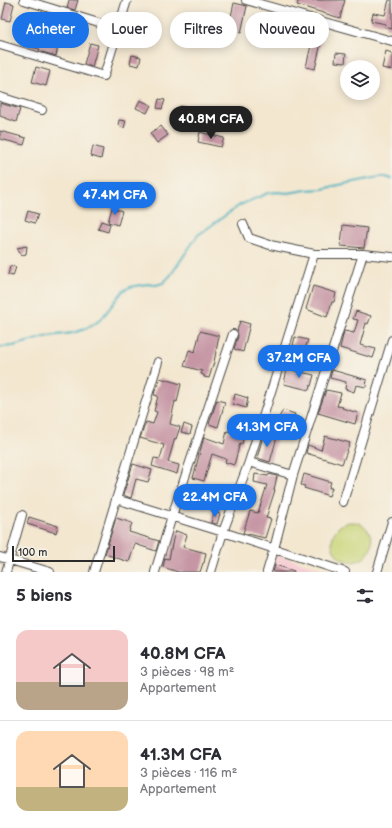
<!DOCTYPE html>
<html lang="fr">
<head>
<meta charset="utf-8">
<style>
  body { margin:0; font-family:"Balsamiq Sans",sans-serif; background:#f7f7f7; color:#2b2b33; height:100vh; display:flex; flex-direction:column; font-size:15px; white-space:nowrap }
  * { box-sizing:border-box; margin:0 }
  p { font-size:13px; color:#7c7c81 }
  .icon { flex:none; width:22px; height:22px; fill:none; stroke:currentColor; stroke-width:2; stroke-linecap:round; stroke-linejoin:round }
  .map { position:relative; height:572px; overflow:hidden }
  .side { display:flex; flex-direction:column; background:#fff; flex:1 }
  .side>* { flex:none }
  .guide { position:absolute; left:12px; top:12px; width:368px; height:36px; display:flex; gap:8px }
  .controls { position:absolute; left:340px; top:60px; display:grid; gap:8px }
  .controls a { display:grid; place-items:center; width:40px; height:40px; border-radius:50%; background:#fff; box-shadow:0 2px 10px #0003; font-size:20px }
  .scale { position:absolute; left:12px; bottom:10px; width:103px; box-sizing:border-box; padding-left:4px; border:2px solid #2b2b2b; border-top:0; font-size:11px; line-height:14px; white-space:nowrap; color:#2b2b2b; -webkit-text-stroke:3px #f7f3e8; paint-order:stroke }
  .price { position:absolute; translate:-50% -34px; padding:0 9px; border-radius:14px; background:#1a73e8; color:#fff; font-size:13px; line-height:26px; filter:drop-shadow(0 1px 2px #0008) }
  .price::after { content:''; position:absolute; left:50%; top:24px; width:12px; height:9px; margin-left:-6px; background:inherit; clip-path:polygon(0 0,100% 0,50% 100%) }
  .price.active { background:#222; color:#fff }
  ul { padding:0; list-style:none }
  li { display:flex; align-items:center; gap:12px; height:100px; padding:0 16px }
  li+li { border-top:1px solid #e1e1e2 }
  li span { display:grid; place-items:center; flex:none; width:112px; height:80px; border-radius:12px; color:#555 }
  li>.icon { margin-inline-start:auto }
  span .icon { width:48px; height:48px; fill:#fffc; stroke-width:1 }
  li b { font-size:17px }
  h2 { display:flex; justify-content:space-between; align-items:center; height:48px; padding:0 16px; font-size:17px }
  .pill { padding:0 14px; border-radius:18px; background:#fff; box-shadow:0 2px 10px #0003; font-size:14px; line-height:36px }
  .pill.active { background:#1a73e8; color:#fff }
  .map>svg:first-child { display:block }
</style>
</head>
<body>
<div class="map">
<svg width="392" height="572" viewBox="0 0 392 572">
  <rect width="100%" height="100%" fill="#f7f3e8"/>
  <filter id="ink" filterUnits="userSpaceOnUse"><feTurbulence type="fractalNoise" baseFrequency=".025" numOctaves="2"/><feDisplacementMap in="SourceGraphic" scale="8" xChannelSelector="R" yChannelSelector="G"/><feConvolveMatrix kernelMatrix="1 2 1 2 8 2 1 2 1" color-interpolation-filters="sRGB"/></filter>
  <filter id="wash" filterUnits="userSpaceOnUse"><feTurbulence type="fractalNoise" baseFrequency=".012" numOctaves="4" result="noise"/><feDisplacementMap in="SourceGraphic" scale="16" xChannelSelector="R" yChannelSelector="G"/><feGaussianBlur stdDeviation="0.9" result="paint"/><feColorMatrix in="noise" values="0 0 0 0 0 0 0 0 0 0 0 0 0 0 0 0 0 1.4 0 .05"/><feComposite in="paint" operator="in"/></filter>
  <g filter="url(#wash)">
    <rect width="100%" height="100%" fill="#f3e7d0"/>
    <!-- built -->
    <path fill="#f6cfd6" d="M277 555 332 572H272Z"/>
    <!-- green -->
    <path fill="#c7d476" stroke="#798050" d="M332 542a20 20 0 1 1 40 0a20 20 0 1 1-40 0Z"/>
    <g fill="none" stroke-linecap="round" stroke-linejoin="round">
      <!-- stream -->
      <path stroke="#44b1c0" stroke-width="2" d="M0 347 13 346 49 336 73 333 85 329 96 323 102 318 123 291 130 287 147 284 156 285 163 283 170 276 198 235 240 205 268 193 277 192 288 193 306 190 323 189 334 186 379 177H385L392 179"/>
    </g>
    <g id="blocks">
      <!-- building -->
      <path fill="#c696a5" d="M69 0H78L75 10 67 8Z
        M299 0H345L340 18 297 5Z
        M389 0H392V29L385 27 386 24 371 21 373 13 385 15Z
        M6 2 14 4 10 21 2 19Z
        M234 3 247 6 241 33 228 30Z
        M48 13 56 16 51 35 60 37 56 56 39 51 40 49 29 47 33 29 44 32Z
        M270 15 280 18 273 42 263 40Z
        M131 20 140 23 134 46 124 44Z
        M315 28 324 30 315 69 306 67Z
        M90 43 98 45 92 67 84 64Z
        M386 51 392 53V70L382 68Z
        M336 53 346 54 345 63 335 62Z
        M132 55 141 57 139 66 130 64Z
        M36 67 50 71 46 86 32 82Z
        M159 99 165 100 162 109 157 108Z
        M140 100 151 105 147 113 136 108Z
        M0 103 20 109 16 122 0 116Z
        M180 106 190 108 189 119 178 117Z
        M119 120 126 121 124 128 118 126Z
        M161 126 168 135 157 143 150 133Z
        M0 131 26 138 24 145 0 139Z
        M200 132 224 138 221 147 198 142Z
        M93 146 103 149 101 159 91 156Z
        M112 208 122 211 118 225 108 222Z
        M28 211 38 214 35 223 25 220Z
        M101 221 110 224 108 232 98 229Z
        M343 225 367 228 364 248 341 246Z
        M27 246 26 254 22 255 17 248Z
        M10 266 16 267 13 276 8 275Z
        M313 286 323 289 336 293 334 302H332L327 317 306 309Z
        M356 311 371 316 368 324 366 323 360 345 376 349 373 358 340 348 344 331 354 333 358 320 353 319Z
        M240 321 250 324 243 352 234 349 238 336 237 331Z
        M200 331 219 336 214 362 209 378 204 377V375L201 374 202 371 184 366 189 350 195 352Z
        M295 337 308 340 305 349 293 345Z
        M287 369 314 375 311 386H310L309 390 284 384Z
        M332 370 367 380 366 387 356 385 354 392 345 389 346 382 330 378Z
        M160 378 181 384 177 402 175 401 170 424 180 427 176 439 175 438 168 462 179 465 177 474 152 466 154 458 160 459 164 445 140 438 146 422 153 424 157 412 154 411 158 396 154 395 156 386H158Z
        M326 390 341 393 337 406 343 407 342 408 358 413 355 424 318 413Z
        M235 394 248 398 246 408 233 404Z
        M217 400 225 402 218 427 209 424Z
        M283 410 295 414 294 416 303 421 297 432 295 431 292 440 276 435 279 422 277 421Z
        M184 424 192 427 190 434 181 432Z
        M227 431 244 435 242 444 240 443 234 465 225 462 226 459 212 454 204 481 193 478 204 437 224 444Z
        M264 433 277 437 270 462 257 458Z
        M325 436 350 443 342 464 306 453 308 445 321 450Z
        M133 464 152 470 148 482 136 479 131 498 123 495Z
        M255 474 268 476 269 474 277 476 274 490H275L266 518 271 519 265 538 243 533 250 511 258 513 267 485 254 482Z
        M304 474 331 482 329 488H332L329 496 304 488 305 486 301 485Z
        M214 512 220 514 217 524 211 523Z
        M29 517 58 526 56 533 27 524Z
        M116 518 132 523 129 532 159 541 156 551 135 544 129 562 105 554Z
        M176 531 187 535 183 547 206 553 204 563H203L200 572H178L163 567 165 558 169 559 173 539Z
        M275 565 294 571V572H273Z"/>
    </g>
  </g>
  <g filter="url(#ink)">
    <use href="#blocks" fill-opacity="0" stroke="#494744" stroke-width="1"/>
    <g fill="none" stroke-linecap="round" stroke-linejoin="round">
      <defs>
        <path id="minor" d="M24 0 118 29
          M246 0 392 41
          M0 45 104 76 127 0
          M0 97 42 110
          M243 224 249 238 270 245 314 254H363L392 257
          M249 462 293 475
          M116 499 223 532 345 572
          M343 502 392 340
          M0 557 50 572
          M6 572 22 515
          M94 572 158 362
          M155 572 172 516 233 334
          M211 572 223 532 249 462 314 254
          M267 572 274 549 293 475 363 254
          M377 572 392 522"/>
      </defs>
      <!-- minor casing -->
      <use href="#minor" stroke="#494744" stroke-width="10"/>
      <!-- minor -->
      <use href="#minor" stroke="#fff" stroke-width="8"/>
    </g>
  </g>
</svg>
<div class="controls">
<a><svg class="icon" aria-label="layers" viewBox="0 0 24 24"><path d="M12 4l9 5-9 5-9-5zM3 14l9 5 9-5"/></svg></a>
</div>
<div class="scale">100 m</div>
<b class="price active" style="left:211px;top:140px">40.8M CFA</b>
<b class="price" style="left:115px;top:216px">47.4M CFA</b>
<b class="price" style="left:299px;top:379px">37.2M CFA</b>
<b class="price" style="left:267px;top:448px">41.3M CFA</b>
<b class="price" style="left:215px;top:518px">22.4M CFA</b>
<div class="guide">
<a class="pill active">Acheter</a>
<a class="pill">Louer</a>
<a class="pill">Filtres</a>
<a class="pill">Nouveau</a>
</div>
</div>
<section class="side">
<h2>5 biens<svg class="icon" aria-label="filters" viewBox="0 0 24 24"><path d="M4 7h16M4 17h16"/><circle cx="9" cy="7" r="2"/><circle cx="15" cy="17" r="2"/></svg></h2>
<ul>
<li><span style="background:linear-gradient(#f6c9c9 65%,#b9a48a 0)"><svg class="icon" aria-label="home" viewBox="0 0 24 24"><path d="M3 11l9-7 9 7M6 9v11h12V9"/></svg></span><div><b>40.8M CFA</b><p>3 pièces · 98 m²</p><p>Appartement</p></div></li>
<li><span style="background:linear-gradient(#ffd9b3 70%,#c2b280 0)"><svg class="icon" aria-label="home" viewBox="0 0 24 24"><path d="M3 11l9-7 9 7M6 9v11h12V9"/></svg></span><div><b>41.3M CFA</b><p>3 pièces · 116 m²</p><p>Appartement</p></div></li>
</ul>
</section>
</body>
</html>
